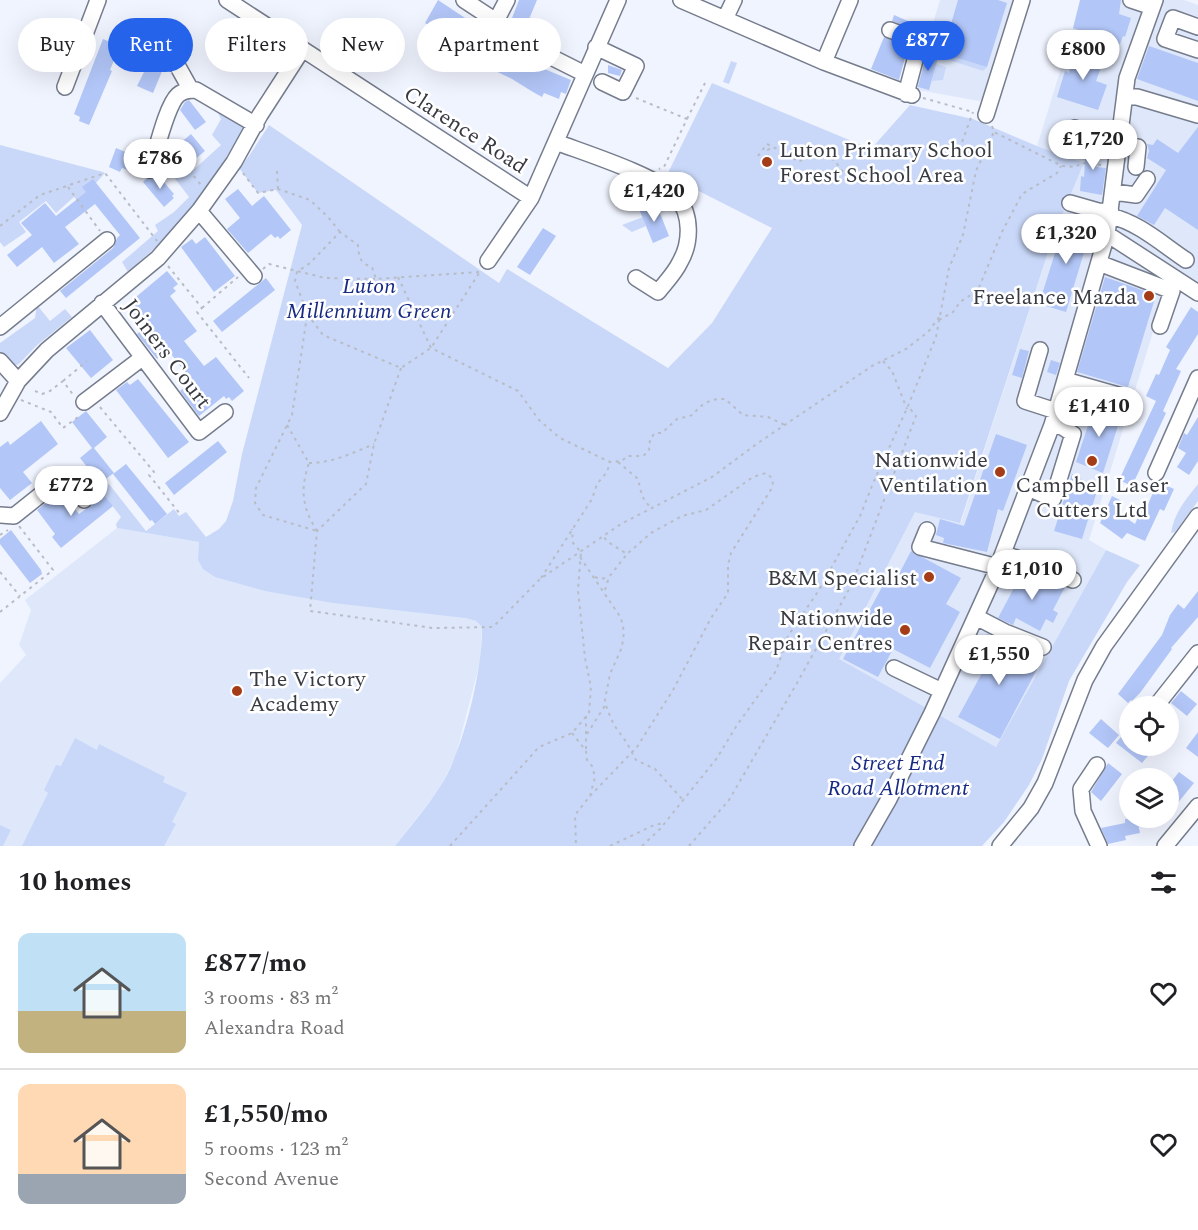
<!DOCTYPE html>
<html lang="en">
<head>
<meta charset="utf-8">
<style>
  body { margin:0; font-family:Spectral,serif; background:#f2f2f2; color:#202124; height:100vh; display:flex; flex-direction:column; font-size:22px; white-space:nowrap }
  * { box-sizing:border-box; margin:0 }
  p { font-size:20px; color:#757577 }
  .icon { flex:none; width:33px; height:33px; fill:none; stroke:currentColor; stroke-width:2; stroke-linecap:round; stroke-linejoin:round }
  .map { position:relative; height:846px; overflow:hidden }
  .sheet { display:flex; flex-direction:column; background:#fff; flex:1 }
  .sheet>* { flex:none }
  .top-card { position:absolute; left:18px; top:18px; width:600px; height:54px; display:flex; gap:12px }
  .controls { position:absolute; left:1119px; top:696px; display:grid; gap:12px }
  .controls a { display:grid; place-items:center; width:60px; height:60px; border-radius:50%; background:#fff; box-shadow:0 6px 24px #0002; font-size:30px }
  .price { position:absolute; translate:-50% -51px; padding:0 14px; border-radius:21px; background:#fff; color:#222; font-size:20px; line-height:39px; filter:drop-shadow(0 2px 3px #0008) }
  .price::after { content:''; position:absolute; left:50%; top:36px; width:18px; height:14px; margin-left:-9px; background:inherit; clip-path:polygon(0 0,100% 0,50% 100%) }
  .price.current { background:#2563eb; color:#fff }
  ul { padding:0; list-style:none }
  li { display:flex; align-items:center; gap:18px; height:150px; padding:0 18px }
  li+li { border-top:2px solid #e0e0e0 }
  li span { display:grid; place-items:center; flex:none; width:168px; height:120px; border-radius:12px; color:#555 }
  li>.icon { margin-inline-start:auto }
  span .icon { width:72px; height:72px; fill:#fffc; stroke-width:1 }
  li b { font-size:26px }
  h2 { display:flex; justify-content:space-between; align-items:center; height:72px; padding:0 18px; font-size:26px }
  .pill { padding:0 21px; border-radius:27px; background:#fff; box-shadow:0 6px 24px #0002; font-size:21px; line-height:54px }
  .pill.current { background:#2563eb; color:#fff }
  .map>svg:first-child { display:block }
</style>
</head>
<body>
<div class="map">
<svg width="1198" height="846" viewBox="0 0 1198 846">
  <rect width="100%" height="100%" fill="#f0f4ff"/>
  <!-- built -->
  <path fill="#dfe8fb" d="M940 0H1015L983 99 979 101 913 89Z
    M1082 0H1184L1198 5V286L1172 270 1089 540 1106 550 996 747 838 659 915 511 961 522 1054 234 1084 163 1037 146Z
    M117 528 199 542 476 621 482 627 480 662 456 755 440 788 395 846H0V683L26 655 19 645 31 610 25 600Z"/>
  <!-- green -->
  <path fill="#c9d8f9" d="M943 51 987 67 983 71 940 57Z
    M731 61 737 63 729 84 723 82Z
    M936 64 946 67 943 80 932 81Z
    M712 83 871 149 910 105 973 119 1037 146 1084 163 1054 234 960 523 915 512 839 659 996 747 1106 550 1140 565 1127 582 1069 681 1042 759 1029 785 1004 822 982 846H395C410 827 426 808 440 787 463 752 483 669 482 627L476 621 465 618 333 603 265 591 215 577 203 569 198 560 199 542 117 528 116 524 121 517 100 490 109 484 146 531 174 509 179 516 186 512 206 537 219 529 226 521 233 501 242 454 302 225 276 190 258 193 239 168 249 156 269 125 499 283 507 269 668 368 712 323 772 228 667 175Z
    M218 106 244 127C226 158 208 189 185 216 168 237 148 254 128 272L122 262 158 231 155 225 174 212 189 197 170 172 179 165 189 174 221 145 212 135 221 119 216 109Z
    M0 145 103 172 105 173 86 194 77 200 74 197 56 213 46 201 19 222 26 232 4 247 0 242Z
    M643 217 646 226 632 232 622 225Z
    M37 305 50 321 65 309 72 317 36 346 19 364 12 367 0 355V343L35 318Z
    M1198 484V501L1175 532 1171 533C1174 513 1186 499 1198 484Z
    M75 738 97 750 99 744 165 777 163 782 187 793 172 822 176 824 164 846H22L48 793 44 790 56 765 61 766Z
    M0 825 11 830 3 846H0Z"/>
  <!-- building -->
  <path fill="#b2c6f7" d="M438 0 521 55 542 68 571 80 566 94 561 92 559 99 544 93 542 97 533 92 512 79 485 66 477 59 479 56 468 50 469 49 455 37 453 40 425 23Z
    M519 0H537L527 24 512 18Z
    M958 0H998L1007 3 987 67 938 52 943 32 948 34Z
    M1080 0H1121L1119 14 1131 18 1125 37 1123 36 1120 44 1073 28Z
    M894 15 922 27 920 31 892 21Z
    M884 37 908 47 899 80 871 69Z
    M103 39 120 46 110 70 112 71 89 125 79 121 80 117 74 114Z
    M1149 46 1198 63V101L1137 79Z
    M1075 49 1104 59 1096 81 1107 85 1098 110 1057 97 1065 71 1069 73Z
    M926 55 938 58 929 90 918 87Z
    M150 60 163 69 153 93 137 86Z
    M608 65 622 70 620 76 608 73Z
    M189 100 206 122 195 130 180 110 185 102Z
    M1198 127V230L1165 208 1154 225 1137 216 1166 170 1147 158 1149 151 1147 144 1153 145 1157 139 1178 153Z
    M191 134 205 151 194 160 184 152 160 170 165 156Z
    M1089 142 1103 147 1096 167 1106 168 1102 195 1080 191 1081 176 1084 177 1086 145 1088 146Z
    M116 148 128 153 126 158 137 163 134 172 122 168 120 172 109 167Z
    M158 175 174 194 172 196 174 198 164 207 143 182 146 179H153Z
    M93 179 140 238 66 298 60 291 113 248 117 238 120 235 95 204 65 227 79 244 54 263 42 247 17 267 7 255 32 235 21 223 45 203 56 216 86 192 82 187Z
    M238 189 252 206 264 196 291 230 280 239 278 236 275 238 271 234 248 253 227 229 240 218 225 199Z
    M656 203 669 236 653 243 639 209Z
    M1066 218 1092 226 1066 312 1039 304Z
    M543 228 556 236 530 275 517 267Z
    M205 237 235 276 214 292 181 247 192 239 196 244Z
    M167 271 178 284 173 288 176 291 170 296 197 331 184 341 204 366 216 357 244 391 232 401 229 397 226 399 224 396 199 416 180 391 192 381 168 350 157 359 137 334 143 329 124 307Z
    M1105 277 1156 295 1128 387 1077 372Z
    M266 278 275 290 222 332 213 321Z
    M1191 307 1198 312V334L1176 369 1181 371 1163 411 1166 413 1132 486 1119 480 1156 401 1146 396 1156 374 1159 375 1170 350 1166 347Z
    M90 330 113 360 91 378 66 348Z
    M1020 349 1029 351 1022 378 1012 375Z
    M1051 360 1060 363 1056 375 1047 372Z
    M138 379 189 442 168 458 116 390 127 382 130 385Z
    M1095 404 1122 413 1103 473 1076 462Z
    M86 411 107 437 94 448 114 473 100 483 80 458 92 448 72 422Z
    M1198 417V461L1189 475 1177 467 1186 453 1178 448 1184 433 1187 435Z
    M41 421 58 444 23 472 32 483 10 500 0 488V447L8 441 10 445Z
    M996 434 1027 445 1003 511 998 509 987 552 943 543 944 538 936 535 940 519 964 526Z
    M218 441 227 452 174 495 165 483Z
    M126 464 167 514 155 524 152 520 150 521 113 474Z
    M1072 474 1098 488 1082 539 1054 531Z
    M1161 483 1174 489 1164 511 1160 509 1145 541 1127 533 1122 539 1100 523 1112 496 1122 501 1116 511 1135 524 1141 510 1145 512 1154 490 1157 491Z
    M61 491 79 514 104 495 113 506 61 548 52 537 55 534 37 510Z
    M11 530 41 570 42 574 30 583 0 544V539Z
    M911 551 961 578 946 604 960 612 930 668 893 649 878 677 843 659 889 574 897 578Z
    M1023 571 1065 587 1053 610 1058 613 1053 623 1046 619 1040 631 1016 618 1013 625 998 618Z
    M1198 591V617L1171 648 1172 649 1140 693 1132 701 1131 700 1128 703 1118 694 1162 635 1170 615 1178 604 1184 609Z
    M987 634 1043 658 1000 739 958 717 982 673 977 670 986 653 979 650Z
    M1181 691 1197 704 1187 716 1171 703Z
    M1101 719 1119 735 1108 748 1089 733Z
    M1130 726V746H1145L1152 751 1142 763 1116 743Z
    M1198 732V757L1186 748Z
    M1108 763 1122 774 1101 801 1091 792Z
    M1179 772 1194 783 1168 815V786Z
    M1137 818 1140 833 1125 836 1126 840 1108 844 1101 828 1125 823V819Z"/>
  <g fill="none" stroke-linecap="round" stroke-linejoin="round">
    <defs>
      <path id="minor" d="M227 0 531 198
        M464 0 549 56 585 74
        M681 0 824 62 912 95
        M1131 0 1152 7
        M725 19 734 0
        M496 21 507 0
        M1198 27 1173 18 1165 39 1198 50
        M890 30 920 41 906 94
        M145 43 166 60 177 65 191 90
        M596 47 636 66 623 92 602 82
        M824 62 850 0
        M65 87 98 0
        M1125 97H1137L1198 115
        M986 115 1022 0
        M1075 128 1120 142
        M556 142C585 153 658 176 677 197 692 215 691 243 680 262 675 273 665 283 658 292L636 278
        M1120 148 1138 147 1136 167
        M150 170C156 153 166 106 178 95 184 90 190 90 196 90L256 125
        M1114 192 1136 195 1147 179
        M1070 203 1098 211 1111 212
        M199 211 254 276
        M1110 216C1138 222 1162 244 1186 260
        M1107 234 1198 293
        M488 261 531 198 618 0
        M1099 263 1172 291 1160 326
        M102 303 199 432 225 412
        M0 327 107 240
        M1040 350 1025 401 1056 411
        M0 361 18 381
        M1065 380 1125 397
        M84 402 142 358
        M0 413 18 381 47 350 158 258 199 211 234 162 260 115 302 50
        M1156 473 1198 378
        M1028 488 1053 499 1073 434 1062 427 1052 425
        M0 515 14 516 64 476 84 500
        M927 530 920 547 998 567
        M1003 553 1073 580
        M976 617 1005 632 1043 647
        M894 668 942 691
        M1156 706 1198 653
        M1097 765 1081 789 1083 811 1099 846
        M862 846 889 799 932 713 995 574 1052 425 1107 234 1127 78 1155 0
        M1000 846 1031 808 1045 783 1085 680 1104 646 1198 516
        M1165 846 1198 806"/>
    </defs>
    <!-- minor casing -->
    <use href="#minor" stroke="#757c8c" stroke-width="18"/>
    <!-- path -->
    <path stroke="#b8bcc5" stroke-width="2" stroke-dasharray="3 4.5" stroke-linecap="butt" d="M636 98 687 119 664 167 659 169
      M923 98 973 112
      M687 119 705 83
      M992 126 994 132 1062 166 1076 167 1081 163 1102 165
      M170 147 201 185
      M758 156 767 144 793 157 796 161H800L814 151 823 158 835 160 840 169 848 176
      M957 156 973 112
      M761 162 769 155 768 150 772 147
      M277 171 278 189
      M243 173 258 193 278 189 310 200 328 217 340 232
      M68 187 100 231
      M0 226 40 195 105 173 157 241
      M168 266 202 308 197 312 249 378
      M263 269 269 264 325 278 376 279
      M479 272 376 279 372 267C360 263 359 258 358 245L340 232 310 263 297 272 295 281 308 315 323 335 401 368 431 348 481 270
      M398 277 431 348 518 391 539 420 560 438 610 462 622 461 627 456H643L649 451 650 439 655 433H662L677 419 693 415C701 403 712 398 725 399L743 415 768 417 785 425
      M202 308 238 277
      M307 316 292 415 256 488 255 503 263 515 317 531
      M939 320 953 312 960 302 978 290 1002 232 1022 194 1057 173 1061 166
      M883 361 892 371 907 409
      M401 368 374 444 366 484 317 531 310 611 433 628 493 627 540 579 621 524 712 477 758 443 872 366 906 349 928 332 940 316
      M63 381 87 361
      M35 391 42 394 50 391 63 381 74 396
      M21 400 51 412 63 428 81 415
      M100 407 154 472 149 475 180 514
      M287 425 309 463C300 490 302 507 317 531
      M618 462 638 479 642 496 651 509
      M309 463C332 463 353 453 374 444
      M0 535 8 530
      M580 557 621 618 624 632 622 647 610 674 605 700 607 709 614 725 627 743 636 760 655 769 683 800
      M0 572 20 596
      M595 577 601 579 609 577
      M541 578 592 499 597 484 607 472 610 462
      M605 590 609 577 627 554
      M0 612 53 570 19 526
      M572 733 586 751 587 760 592 766 595 777 590 796 575 815 576 846
      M587 734 606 704
      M586 749V716
      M590 796 637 747 673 690 711 618 728 593V565L731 553 772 488C774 481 772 477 766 473L753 477 706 510 682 516 651 533 627 554 608 542 603 536
      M450 846 539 747 572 733 589 713 591 687 585 658 578 590 581 552 573 543 572 529
      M610 846 654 825 665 823
      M642 846 660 829 717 758 737 725 776 671 788 636 819 590 860 516 874 481 908 406 936 337 949 268 963 235 976 171 994 132
      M689 846 729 800 797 683 852 584 916 416 908 406"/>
    <!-- minor -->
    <use href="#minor" stroke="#fff" stroke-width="15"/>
  </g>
  <!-- markers -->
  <g fill="#a33c17" stroke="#fff" stroke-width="2">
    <circle cx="767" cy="162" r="6"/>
    <circle cx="1149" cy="296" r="6"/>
    <circle cx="1092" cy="461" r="6"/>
    <circle cx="1000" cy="472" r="6"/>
    <circle cx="929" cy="577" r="6"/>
    <circle cx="905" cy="630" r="6"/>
    <circle cx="237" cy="691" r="6"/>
  </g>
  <g text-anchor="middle" stroke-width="5" stroke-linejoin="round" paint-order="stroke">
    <!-- street labels -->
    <g font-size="22" fill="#383b42" stroke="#fff">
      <text transform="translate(466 129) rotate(33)" y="8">Clarence Road</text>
      <text transform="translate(168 353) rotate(53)" y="8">Joiners Court</text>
    </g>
    <!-- poi labels -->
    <g font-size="22" fill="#383b42" stroke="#fff" text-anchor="end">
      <text x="779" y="157" text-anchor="start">Luton Primary School<tspan x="779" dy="25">Forest School Area</tspan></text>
      <text x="1137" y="304">Freelance Mazda</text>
      <text x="988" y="467">Nationwide<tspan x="988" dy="25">Ventilation</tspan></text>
      <text x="1092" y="492" text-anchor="middle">Campbell Laser<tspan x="1092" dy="25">Cutters Ltd</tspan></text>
      <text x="917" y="585">B&amp;M Specialist</text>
      <text x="893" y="625">Nationwide<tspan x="893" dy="25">Repair Centres</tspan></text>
      <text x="249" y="686" text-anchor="start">The Victory<tspan x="249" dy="25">Academy</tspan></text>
    </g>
    <!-- park labels -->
    <g font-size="22" font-style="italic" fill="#162a83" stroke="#fff">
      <text x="369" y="293">Luton<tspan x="369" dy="25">Millennium Green</tspan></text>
      <text x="898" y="770">Street End<tspan x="898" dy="25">Road Allotment</tspan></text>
    </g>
  </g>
</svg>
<div class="controls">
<a><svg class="icon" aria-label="locate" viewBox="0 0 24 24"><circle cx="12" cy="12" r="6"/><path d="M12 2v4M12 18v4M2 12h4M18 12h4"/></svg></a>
<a><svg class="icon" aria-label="layers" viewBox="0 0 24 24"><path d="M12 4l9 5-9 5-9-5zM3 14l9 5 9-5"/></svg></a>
</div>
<b class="price current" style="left:928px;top:72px">£877</b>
<b class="price" style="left:1083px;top:81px">£800</b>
<b class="price" style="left:1093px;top:171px">£1,720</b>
<b class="price" style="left:160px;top:190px">£786</b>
<b class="price" style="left:654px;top:223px">£1,420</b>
<b class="price" style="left:1066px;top:265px">£1,320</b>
<b class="price" style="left:1099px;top:438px">£1,410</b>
<b class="price" style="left:71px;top:517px">£772</b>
<b class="price" style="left:1032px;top:601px">£1,010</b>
<b class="price" style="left:999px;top:686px">£1,550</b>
<div class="top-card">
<a class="pill">Buy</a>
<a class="pill current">Rent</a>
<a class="pill">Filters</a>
<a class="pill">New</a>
<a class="pill">Apartment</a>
</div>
</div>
<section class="sheet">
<h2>10 homes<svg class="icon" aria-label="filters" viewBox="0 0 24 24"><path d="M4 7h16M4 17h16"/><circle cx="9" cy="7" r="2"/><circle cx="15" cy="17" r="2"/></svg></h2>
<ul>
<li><span style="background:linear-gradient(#bfe0f5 65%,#c2b280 0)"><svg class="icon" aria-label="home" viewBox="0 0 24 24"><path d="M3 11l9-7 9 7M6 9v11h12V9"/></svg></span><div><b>£877/mo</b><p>3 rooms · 83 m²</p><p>Alexandra Road</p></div><svg class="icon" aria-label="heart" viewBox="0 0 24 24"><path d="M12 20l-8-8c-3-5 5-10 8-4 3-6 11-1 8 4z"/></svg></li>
<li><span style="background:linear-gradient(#ffd9b3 75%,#9aa5b1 0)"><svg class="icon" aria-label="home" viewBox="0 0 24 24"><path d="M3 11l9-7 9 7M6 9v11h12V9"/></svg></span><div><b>£1,550/mo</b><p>5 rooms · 123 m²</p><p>Second Avenue</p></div><svg class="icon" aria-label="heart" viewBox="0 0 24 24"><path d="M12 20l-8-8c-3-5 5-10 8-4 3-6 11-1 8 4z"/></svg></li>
</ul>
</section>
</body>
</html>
